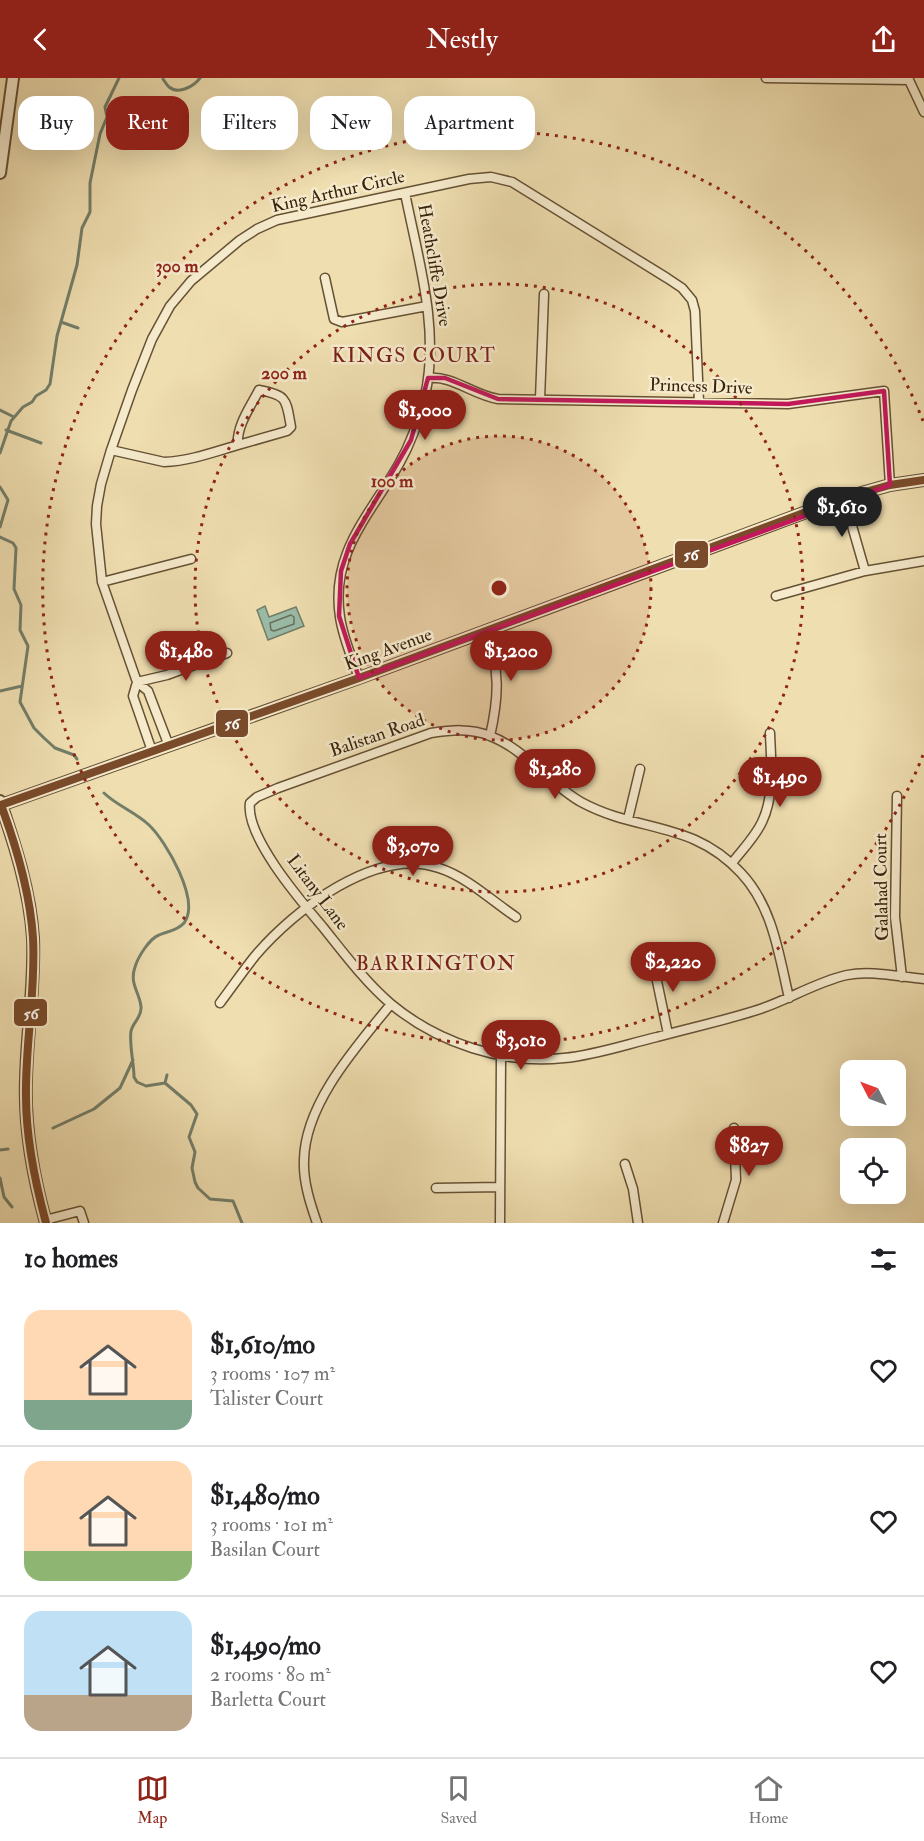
<!DOCTYPE html>
<html lang="en">
<head>
<meta charset="utf-8">
<style>
  body { margin:0; font-family:"IM FELL Double Pica",serif; background:#f2f2f2; color:#202124; height:100vh; display:flex; flex-direction:column; font-size:22px; white-space:nowrap }
  * { box-sizing:border-box; margin:0 }
  p { font-size:20px; color:#757577 }
  .icon { flex:none; width:33px; height:33px; fill:none; stroke:currentColor; stroke-width:2; stroke-linecap:round; stroke-linejoin:round }
  .map { position:relative; height:1145px; overflow:hidden }
  .panel { display:flex; flex-direction:column; background:#fff; flex:1 }
  .panel>* { flex:none }
  .banner { position:absolute; left:18px; top:18px; width:600px; height:54px; display:flex; gap:12px }
  .needle { width:39px; rotate:312deg }
  .controls { position:absolute; left:840px; top:982px; display:grid; gap:12px }
  .controls a { display:grid; place-items:center; width:66px; height:66px; border-radius:12px; background:#fff; box-shadow:0 6px 24px #0002; font-size:30px }
  .price { position:absolute; translate:-50% -51px; padding:0 14px; border-radius:21px; background:#8f2418; color:#fff; font-size:20px; line-height:39px; filter:drop-shadow(0 2px 3px #0008) }
  .price::after { content:''; position:absolute; left:50%; top:36px; width:18px; height:14px; margin-left:-9px; background:inherit; clip-path:polygon(0 0,100% 0,50% 100%) }
  .price.current { background:#222; color:#fff }
  ul { padding:0; list-style:none }
  li { display:flex; align-items:center; gap:18px; height:150px; padding:0 24px }
  li+li { border-top:2px solid #e0e0e0 }
  li span { display:grid; place-items:center; flex:none; width:168px; height:120px; border-radius:18px; color:#555 }
  li>.icon { margin-inline-start:auto }
  span .icon { width:72px; height:72px; fill:#fffc; stroke-width:1 }
  li b { font-size:26px }
  h2 { display:flex; justify-content:space-between; align-items:center; height:72px; padding:0 24px; font-size:26px }
  .pill { padding:0 21px; border-radius:18px; background:#fff; box-shadow:0 6px 24px #0002; font-size:21px; line-height:54px }
  .pill.current { background:#8f2418; color:#fff }
  header { display:flex; justify-content:space-between; align-items:center; height:78px; padding:0 24px; background:#8f2418; color:#fff; font-size:27px; font-weight:600 }
  .tab-bar { display:flex; justify-content:space-around; align-items:center; height:84px; border-top:2px solid #e0e0e0; background:#fff; font-size:16px; color:#757577 }
  .tab-bar a { display:grid; justify-items:center; gap:3px }
  .tab-bar .current { color:#8f2418 }
  .map>svg:first-child { display:block }
</style>
</head>
<body>
<header><svg class="icon" aria-label="back" viewBox="0 0 24 24"><path d="M15 5l-7 7 7 7"/></svg>Nestly<svg class="icon" aria-label="share" viewBox="0 0 24 24"><path d="M12 15V3M7 8l5-5 5 5M5 13v7h14v-7"/></svg></header>
<div class="map">
<svg width="924" height="1145" viewBox="0 0 924 1145">
  <rect width="100%" height="100%" fill="#efdeb0"/>
  <filter id="stains"><feTurbulence type="fractalNoise" baseFrequency=".00333" numOctaves="4"/><feColorMatrix values="0 0 0 0 .2 0 0 0 0 .09 0 0 0 0 .02 0 0 0 .5 -.17"/></filter>
  <radialGradient id="worn" r=".72"><stop offset=".6" stop-color="#630" stop-opacity="0"/><stop offset="1" stop-color="#630" stop-opacity=".3"/></radialGradient>
  <!-- water -->
  <path fill="#9abca8" stroke="#737e69" stroke-width="1.5" d="M265 528 269 539 296 529 304 548 268 562 257 532Z"/>
  <g fill="none" stroke-linecap="round" stroke-linejoin="round">
    <!-- shore -->
    <path stroke="#696f5a" stroke-width="1.5" d="M291 537 294 539V546L274 553 271 552 270 545Z"/>
    <!-- stream -->
    <path stroke="#737e69" stroke-width="3" d="M163 1C165 4 167 7 169 9 179 17 194 8 200 0
      M61 244 78 250
      M0 332 14 339
      M6 352 41 365
      M0 375 11 343 23 329 32 324 36 318 46 312 50 306 57 258 77 187 82 150 90 134V105L100 56 107 39 105 29 119 0
      M0 409 8 422 0 449
      M0 459 13 465 16 470 14 511 21 527 20 552 28 568 20 624 34 650 44 660 55 670 74 677 77 681
      M0 613 22 608
      M104 715C116 727 135 734 149 747 166 763 201 823 184 845 177 853 168 853 159 857 149 861 138 879 135 889 129 906 140 915 141 929 142 939 133 944 131 953 129 965 134 986 134 999L137 1004 146 1008 165 1005
      M165 1005 191 1027 197 1036 189 1059 195 1074 192 1090 195 1104 198 1110 210 1121 233 1123 242 1145
      M165 1005 167 997
      M53 1050 94 1031 120 1010 133 982
      M0 1072 8 1071
      M0 1100 4 1119 12 1129"/>
    <defs>
      <path id="minor" d="M766 0 909 2
        M908 0 924 34
        M325 200 334 241 342 244 427 228
        M428 300C452 297 473 317 498 321L788 326 884 313 890 407
        M259 312C288 317 286 322 291 349L287 353 238 367C236 348 251 328 259 312Z
        M540 321 544 216
        M111 372 164 384C190 383 214 374 238 367
        M844 420 865 493
        M102 504 191 481
        M776 518 865 493 924 483
        M486 553C500 592 499 618 490 658
        M227 575 167 597 137 604 102 504 96 446 97 428 101 406 111 372 132 312 152 261 170 228 191 203 240 162 257 151 277 142 469 101 491 99 512 104 667 200 682 210 692 222 695 233 699 324
        M359 600C352 580 343 560 340 539 330 475 370 437 399 386 411 365 419 342 425 318 440 251 418 181 405 115
        M152 673 133 618 137 604 148 613 169 668
        M897 718 895 839 902 899
        M628 741 640 691
        M732 785C742 772 755 759 762 744 775 717 771 683 770 655
        M652 879 668 956
        M789 920C779 877 773 829 741 795 692 742 638 755 581 724 549 706 525 671 490 658 471 650 451 652 431 655L278 710 257 719 250 725C245 758 300 822 322 848 343 874 365 904 391 926 438 965 504 987 564 980 596 977 627 966 657 959 690 950 722 943 754 933 785 924 815 904 847 897 871 892 900 899 924 901
        M220 925C232 909 243 893 255 878 294 832 376 768 439 790 467 799 492 823 516 839
        M625 1086 633 1111 638 1145
        M436 1110 500 1109
        M45 1142 80 1133 84 1145
        M317 1145C310 1125 303 1103 304 1082 305 1025 357 968 391 926
        M500 1145 501 978
        M723 1145 736 1102 734 1050"/>
      <path id="tertiary" d="M0 95 13 0
        M0 723C15 767 30 813 33 860 35 907 27 954 26 1001 24 1050 33 1098 46 1145
        M1 727 359 600 844 420 890 407 924 402"/>
    </defs>
    <!-- minor casing -->
    <use href="#minor" stroke="#665134" stroke-width="11"/>
    <!-- tertiary casing -->
    <use href="#tertiary" stroke="#665134" stroke-width="14"/>
    <!-- minor -->
    <use href="#minor" stroke="#f5eacc" stroke-width="8"/>
    <!-- tertiary -->
    <use href="#tertiary" stroke="#f5eacc" stroke-width="10"/>
    <defs>
      <path id="bus-1" d="M1 727 359 600 844 420 890 407 924 402
        M1 727C17 770 30 814 33 860 36 913 25 966 26 1019 26 1062 35 1104 46 1145"/>
    </defs>
    <!-- bus-1 casing -->
    <use href="#bus-1" stroke="#f5eacc" stroke-width="12"/>
    <!-- bus-1 -->
    <use href="#bus-1" stroke="#7a4b2a" stroke-width="8"/>
  </g>
  <!-- marked area -->
  <path fill="none" stroke="#c2185b" stroke-width="4.5" stroke-linejoin="round" d="M428 300H445L498 321 788 326 884 313 890 407 359 600 339 538 341 493 350 466 411 362Z"/>
  <!-- distance rings -->
  <circle cx="499" cy="510" r="152" fill="#8f2418" fill-opacity=".12"/>
  <g fill="none" stroke="#8f2418" stroke-width="3" stroke-dasharray="3 6">
    <circle cx="499" cy="510" r="152"/>
    <circle cx="499" cy="510" r="304"/>
    <path d="M923 677A456 456 0 1 1 923 343"/>
  </g>
  <g text-anchor="middle" stroke-width="5" stroke-linejoin="round" paint-order="stroke">
    <!-- street labels -->
    <g font-size="18" fill="#38220b" stroke="#f5eacc">
      <text transform="translate(338 113) rotate(-13)" y="6">King Arthur Circle</text>
      <text transform="translate(435 187) rotate(80)" y="6">Heathcliffe Drive</text>
      <text transform="translate(701 308) rotate(2)" y="6">Princess Drive</text>
      <text transform="translate(388 571) rotate(-20)" y="6">King Avenue</text>
      <text transform="translate(377 657) rotate(-19)" y="6">Balistan Road</text>
      <text transform="translate(881 809) rotate(-91)" y="6">Galahad Court</text>
      <text transform="translate(318 814) rotate(53)" y="6">Litany Lane</text>
    </g>
    <!-- neighbourhood labels -->
    <g font-size="20" letter-spacing="1.5" fill="#7a1f14" stroke="#f5eacc">
      <text x="414" y="284">KINGS COURT</text>
      <text x="436" y="892">BARRINGTON</text>
    </g>
  </g>
  <circle cx="499" cy="510" r="9" fill="#8f2418" stroke="#f5eacc" stroke-width="3"/>
  <g font-size="18" text-anchor="middle" font-weight="bold" fill="#8f2418" stroke="#f5eacc" stroke-width="5" stroke-linejoin="round" paint-order="stroke">
    <text x="177" y="194">300 m</text>
    <text x="284" y="301">200 m</text>
    <text x="392" y="409">100 m</text>
  </g>
  <g stroke="#f5eacc" stroke-width="2">
    <rect x="674" y="462" width="35" height="29" rx="6" fill="#7a4b2a"/>
    <rect x="215" y="631" width="34" height="29" rx="6" fill="#7a4b2a"/>
    <rect x="13" y="920" width="35" height="29" rx="6" fill="#7a4b2a"/>
  </g>
  <g font-size="16" text-anchor="middle" font-weight="bold" fill="#fff">
    <text x="691" y="482">56</text>
    <text x="232" y="651">56</text>
    <text x="31" y="941">56</text>
  </g>
  <rect width="100%" height="100%" filter="url(#stains)"/>
  <rect width="100%" height="100%" fill="url(#worn)"/>
</svg>
<div class="controls">
<a><svg class="needle" viewBox="-14 -14 28 28"><path d="M0-13l5 13h-10z" fill="#e53935"/><path d="M0 13l5-13h-10z" fill="#757577"/></svg></a>
<a><svg class="icon" aria-label="locate" viewBox="0 0 24 24"><circle cx="12" cy="12" r="6"/><path d="M12 2v4M12 18v4M2 12h4M18 12h4"/></svg></a>
</div>
<b class="price" style="left:425px;top:363px">$1,000</b>
<b class="price current" style="left:842px;top:460px">$1,610</b>
<b class="price" style="left:186px;top:604px">$1,480</b>
<b class="price" style="left:511px;top:604px">$1,200</b>
<b class="price" style="left:555px;top:722px">$1,280</b>
<b class="price" style="left:780px;top:730px">$1,490</b>
<b class="price" style="left:413px;top:799px">$3,070</b>
<b class="price" style="left:673px;top:915px">$2,220</b>
<b class="price" style="left:521px;top:993px">$3,010</b>
<b class="price" style="left:749px;top:1099px">$827</b>
<div class="banner">
<a class="pill">Buy</a>
<a class="pill current">Rent</a>
<a class="pill">Filters</a>
<a class="pill">New</a>
<a class="pill">Apartment</a>
</div>
</div>
<section class="panel">
<h2>10 homes<svg class="icon" aria-label="filters" viewBox="0 0 24 24"><path d="M4 7h16M4 17h16"/><circle cx="9" cy="7" r="2"/><circle cx="15" cy="17" r="2"/></svg></h2>
<ul>
<li><span style="background:linear-gradient(#ffd9b3 75%,#7fa58c 0)"><svg class="icon" aria-label="home" viewBox="0 0 24 24"><path d="M3 11l9-7 9 7M6 9v11h12V9"/></svg></span><div><b>$1,610/mo</b><p>3 rooms · 107 m²</p><p>Talister Court</p></div><svg class="icon" aria-label="heart" viewBox="0 0 24 24"><path d="M12 20l-8-8c-3-5 5-10 8-4 3-6 11-1 8 4z"/></svg></li>
<li><span style="background:linear-gradient(#ffd9b3 75%,#8fb573 0)"><svg class="icon" aria-label="home" viewBox="0 0 24 24"><path d="M3 11l9-7 9 7M6 9v11h12V9"/></svg></span><div><b>$1,480/mo</b><p>3 rooms · 101 m²</p><p>Basilan Court</p></div><svg class="icon" aria-label="heart" viewBox="0 0 24 24"><path d="M12 20l-8-8c-3-5 5-10 8-4 3-6 11-1 8 4z"/></svg></li>
<li><span style="background:linear-gradient(#bfe0f5 70%,#b9a48a 0)"><svg class="icon" aria-label="home" viewBox="0 0 24 24"><path d="M3 11l9-7 9 7M6 9v11h12V9"/></svg></span><div><b>$1,490/mo</b><p>2 rooms · 80 m²</p><p>Barletta Court</p></div><svg class="icon" aria-label="heart" viewBox="0 0 24 24"><path d="M12 20l-8-8c-3-5 5-10 8-4 3-6 11-1 8 4z"/></svg></li>
</ul>
</section>
<nav class="tab-bar">
<a class="current"><svg class="icon" aria-label="map" viewBox="0 0 24 24"><path d="M3 6l6-2 6 2 6-2v14l-6 2-6-2-6 2zM9 4v14M15 6v14"/></svg>Map</a>
<a><svg class="icon" aria-label="saved" viewBox="0 0 24 24"><path d="M7 4h10v16l-5-4-5 4z"/></svg>Saved</a>
<a><svg class="icon" aria-label="home" viewBox="0 0 24 24"><path d="M3 11l9-7 9 7M6 9v11h12V9"/></svg>Home</a>
</nav>
</body>
</html>
